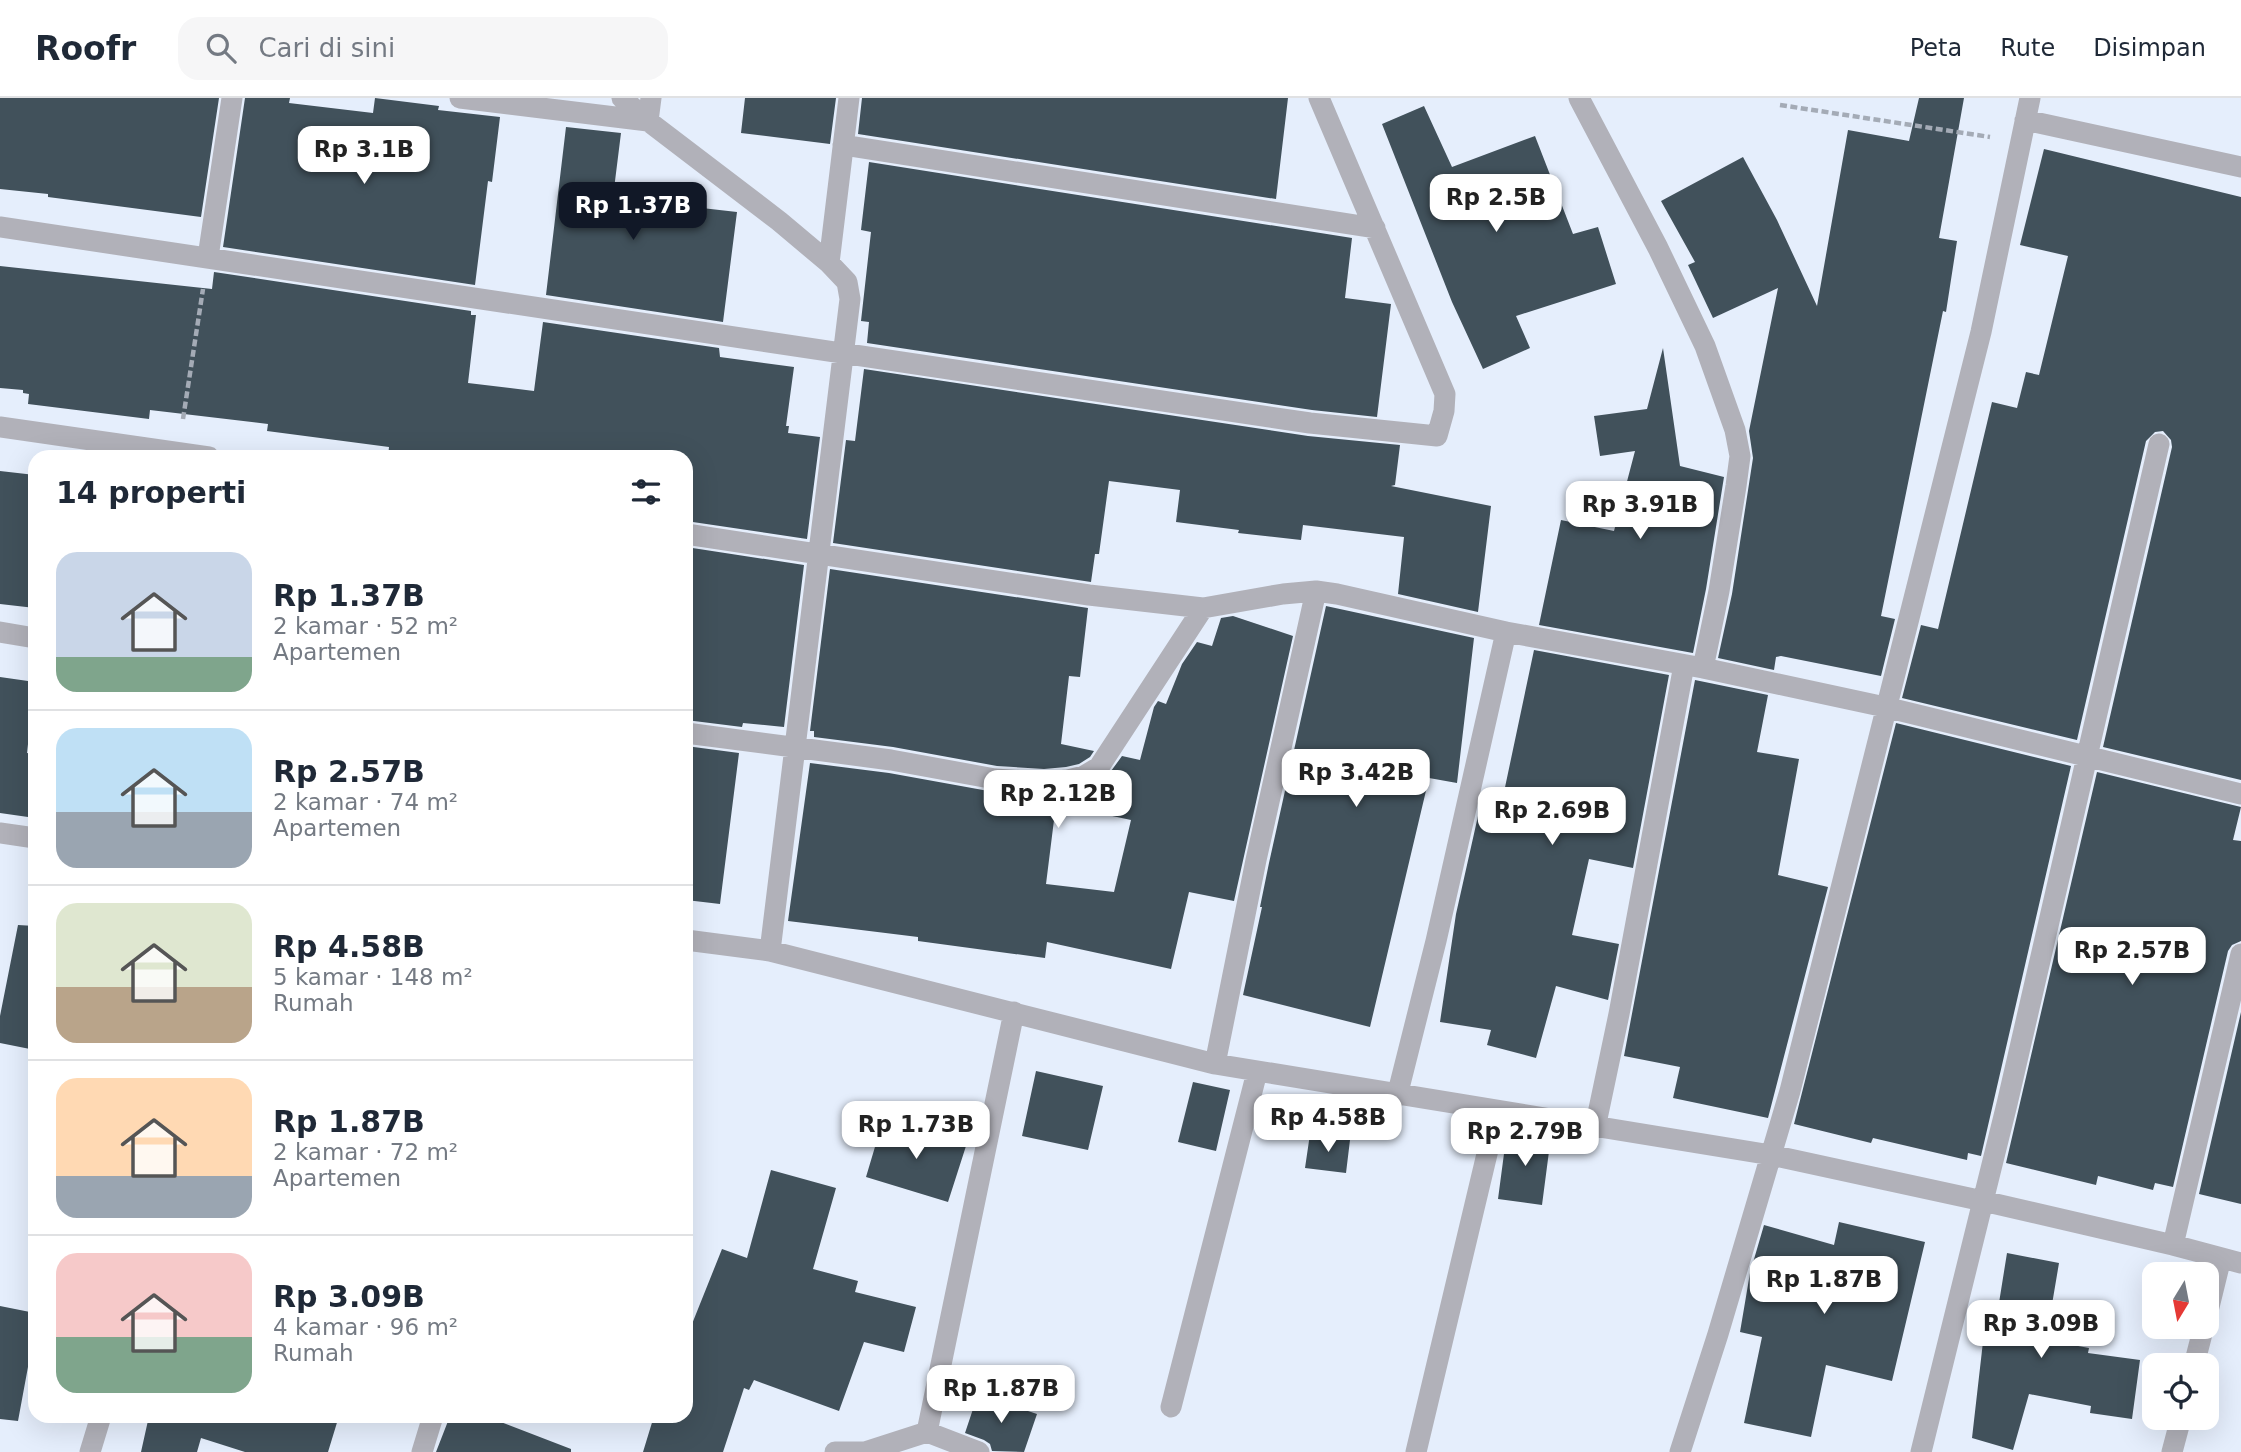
<!DOCTYPE html>
<html lang="id">
<head>
<meta charset="utf-8">
<style>
  body { margin:0; font-family:"DejaVu Sans",sans-serif; background:#f6f6f7; color:#1f2937; height:100vh; display:flex; flex-direction:column; font-size:26px; white-space:nowrap }
  * { box-sizing:border-box; margin:0 }
  p { font-size:23px; color:#747a83 }
  .icon { flex:none; width:38px; height:38px; fill:none; stroke:currentColor; stroke-width:2; stroke-linecap:round; stroke-linejoin:round }
  .map { position:relative; flex:1; overflow:hidden }
  .drawer { position:absolute; left:28px; top:352px; width:665px; height:973px; display:flex; flex-direction:column; background:#fff; border-radius:21px; box-shadow:0 7px 28px #0002 }
  .drawer>* { flex:none }
  .needle { width:46px; rotate:190deg }
  .controls { position:absolute; left:2142px; top:1164px; display:grid; gap:14px }
  .controls a { display:grid; place-items:center; width:77px; height:77px; border-radius:14px; background:#fff; box-shadow:0 7px 28px #0002; font-size:35px }
  .price { position:absolute; translate:-50% -60px; padding:0 16px; border-radius:14px; background:#fff; color:#222; font-size:23px; line-height:46px; filter:drop-shadow(0 2px 4px #0008) }
  .price::after { content:''; position:absolute; left:50%; top:42px; width:21px; height:16px; margin-left:-10px; background:inherit; clip-path:polygon(0 0,100% 0,50% 100%) }
  .price.on { background:#111827; color:#fff }
  ul { padding:0; list-style:none }
  li { display:flex; align-items:center; gap:21px; height:175px; padding:0 28px }
  li+li { border-top:2px solid #e0e1e3 }
  li span { display:grid; place-items:center; flex:none; width:196px; height:140px; border-radius:21px; color:#555 }
  li>.icon { margin-inline-start:auto }
  span .icon { width:84px; height:84px; fill:#fffc; stroke-width:1 }
  li b { font-size:30px }
  h2 { display:flex; justify-content:space-between; align-items:center; height:84px; padding:0 28px; font-size:30px }
  header { display:flex; align-items:center; gap:42px; box-sizing:border-box; height:98px; padding:0 35px; background:#fff; border-bottom:2px solid #e0e1e3 }
  header strong { font-size:33px }
  nav { display:flex; gap:38px; margin-inline-start:auto; font-size:24px }
  .search { width:490px; height:63px; background:#f6f6f7; display:flex; align-items:center; gap:18px; box-sizing:border-box; padding:0 24px; border-radius:21px; color:#747a83; font-size:26px }
  .map>svg:first-child { display:block }
</style>
</head>
<body>
<header>
<strong>Roofr</strong>
<div class="search"><svg class="icon" aria-label="search" viewBox="0 0 24 24"><circle cx="10" cy="10" r="6"/><path d="M15 15l6 6"/></svg>Cari di sini</div>
<nav><a>Peta</a><a>Rute</a><a>Disimpan</a></nav>
</header>
<div class="map">
<svg width="2241" height="1354" viewBox="0 0 2241 1354">
  <rect width="100%" height="100%" fill="#e5eefc"/>
  <!-- building -->
  <path fill="#41515b" fill-rule="evenodd" d="M0 0H219L201 119 48 99V96L0 91Z
    M245 0H290L289 5 373 15 375 0 439 8 438 12 500 19 492 84 488 83 475 187 223 149Z
    M745 0H836L830 46 741 35Z
    M862 0H1288L1276 101 858 36Z
    M1919 0H1964L1939 140 1957 143 1946 214 1943 213 1881 518 1895 521 1881 578 1781 558 1776 559 1774 572 1718 560 1732 496 1753 360 1749 333 1778 190 1713 220 1688 167 1695 164 1661 103 1743 59 1777 122 1817 208 1848 32 1909 43Z
    M1424 8 1452 69 1535 38 1573 136 1598 129 1616 186 1516 218 1530 250 1483 271 1452 204 1382 26Z
    M566 29 621 35 612 107 692 118 693 109 737 114 723 224 546 197Z
    M2044 51 2241 99V682L2103 649 2172 349 2171 342 2163 333 2155 334 2146 343 2077 642 1902 600 1921 527 1938 531 1992 304 2017 310 2026 274 2039 277 2068 158 2020 147Z
    M869 64 1352 140 1345 200 1391 206 1377 319 1312 312 867 245 869 224 861 223 871 134 861 132Z
    M0 168 212 191 214 174 471 213V217H476L468 285 534 293 543 224 719 250 720 259 794 269 786 328H789L788 335 820 339 807 441 686 423V359H388L389 349 267 333 268 326 150 312 149 321 28 306 29 296 23 295V292L0 290Z
    M1663 250 1680 368 1724 379 1706 491 1693 555 1539 527 1561 422 1614 433 1635 353 1600 358 1594 318 1647 311Z
    M864 271 1308 338 1400 347 1395 387 1391 388 1491 408 1478 514 1398 496 1404 439 1303 427 1301 442 1238 435 1239 432 1176 424 1180 392 1109 383 1099 456H1095L1091 484 833 445 846 342 855 343Z
    M0 373 35 377V510L0 506Z
    M686 449 804 467 784 629 743 625 742 629 686 622Z
    M830 471 1088 510 1080 579 1069 578 1061 646 1094 653 1090 659 1079 666 1066 669 1044 671 997 668 893 649 814 639V633H810Z
    M1326 508 1474 540 1457 685 1429 680 1370 929 1243 897 1262 809H1260L1269 765Z
    M1233 518 1293 538 1234 803 1189 794 1171 871 1047 844 1045 860 918 843V839L788 823 810 665 889 675 994 694 1045 697 1088 691 1106 680 1122 658 1140 662 1154 609 1158 603 1166 606 1182 566 1197 544 1212 548 1221 520ZM1056 706 1131 722 1114 794 1046 786Z
    M1534 552 1669 577 1633 770 1589 761 1572 837 1619 846 1608 902 1556 888 1536 960 1487 947 1491 932 1440 924 1456 816 1480 709 1500 713Z
    M0 579 35 584 27 655 35 656V720L0 715Z
    M1695 582 1768 597 1757 654 1799 661 1778 777 1828 789 1768 1020 1673 1000 1680 969 1624 958Z
    M1896 625 2071 668 1981 1058 1968 1055 1967 1062 1873 1040 1871 1045 1794 1026Z
    M686 648 739 655 720 806 686 802Z
    M2097 674 2241 709 2233 742 2241 743V843L2232 847 2228 853 2173 1089 2155 1085 2153 1092 2098 1078 2096 1087 2006 1065Z
    M18 827 35 828V952L0 945V918Z
    M2241 914V1106L2199 1096Z
    M1036 973 1103 988 1088 1052 1022 1038Z
    M1193 984 1230 992 1216 1053 1178 1044Z
    M883 1022 966 1048 948 1104 866 1079Z
    M1507 1033 1551 1038 1542 1107 1498 1101Z
    M1310 1036 1350 1042 1346 1075 1305 1070Z
    M771 1072 836 1090 813 1171 858 1183 855 1194 916 1209 904 1254 864 1244 839 1313 754 1282 749 1292 744 1290 723 1354H643L654 1318H686V1241L722 1151 747 1160Z
    M1839 1124 1925 1144 1892 1283 1826 1267 1811 1339 1744 1325 1762 1239 1740 1234 1750 1175 1764 1127 1834 1147Z
    M2007 1155 2059 1165 2046 1242 2089 1250 2088 1255 2140 1262 2132 1321 2090 1315 2091 1308 2029 1296 2013 1352 1972 1340 1984 1235 1994 1236Z
    M0 1208 35 1215V1231L18 1323 0 1321Z
    M978 1296 1037 1316 1024 1354 992 1353 990 1346 984 1342 965 1335Z
    M149 1318H339L328 1354H245L201 1340 197 1354H141Z
    M450 1318H485L571 1351V1354H436Z"/>
  <g fill="none" stroke-linecap="round" stroke-linejoin="round">
    <!-- path -->
    <path stroke="#a4abb6" stroke-width="4.5" stroke-dasharray="7 3.5" stroke-linecap="butt" d="M1780 7 1990 39
      M183 321 203 191"/>
    <!-- street -->
    <path stroke="#b1b1b9" stroke-width="21" d="M460 0 648 23 651 0
      M622 0 648 23 779 123 829 165 847 184 850 201 770 853
      M1579 0 1658 150 1705 248 1735 332 1740 358 1736 388 1719 493 1703 570
      M2025 22 2241 69
      M843 47 1375 130
      M0 129 1310 325 1437 338 1444 313 1445 296 1319 0
      M208 159 232 0
      M829 165 849 0
      M0 329 209 359
      M686 436 1089 497 1203 510
      M0 534 35 540
      M686 635 891 662 995 681 1044 684 1068 682 1084 678 1099 669 1203 510 1283 496 1316 493 1337 496 1506 534 1703 570 1885 609 2241 696
      M0 735 35 740
      M686 842 770 853 1215 966 1771 1057 1983 1103 2173 1147 2241 1165
      M1215 966 1256 762 1316 493
      M1397 998 1436 843 1506 534
      M1595 1030 1619 916 1684 567
      M2173 1147 2241 856
      M2207 1217 2221 1160
      M2194 1267 2204 1228
      M1171 1309 1257 974
      M90 1354 101 1318
      M422 1354 433 1318
      M835 1354H864
      M865 1354 927 1334
      M979 1354 927 1334 1014 914
      M1416 1354 1497 1014
      M1680 1354 1718 1236 1790 993 1981 234 2030 0
      M1921 1354 2007 1006 2159 346
      M2172 1354 2181 1320"/>
  </g>
</svg>
<div class="controls">
<a><svg class="needle" viewBox="-14 -14 28 28"><path d="M0-13l5 13h-10z" fill="#e53935"/><path d="M0 13l5-13h-10z" fill="#747a83"/></svg></a>
<a><svg class="icon" aria-label="locate" viewBox="0 0 24 24"><circle cx="12" cy="12" r="6"/><path d="M12 2v4M12 18v4M2 12h4M18 12h4"/></svg></a>
</div>
<b class="price" style="left:364px;top:88px">Rp 3.1B</b>
<b class="price" style="left:1496px;top:136px">Rp 2.5B</b>
<b class="price on" style="left:633px;top:144px">Rp 1.37B</b>
<b class="price" style="left:1640px;top:443px">Rp 3.91B</b>
<b class="price" style="left:1356px;top:711px">Rp 3.42B</b>
<b class="price" style="left:1058px;top:732px">Rp 2.12B</b>
<b class="price" style="left:1552px;top:749px">Rp 2.69B</b>
<b class="price" style="left:2132px;top:889px">Rp 2.57B</b>
<b class="price" style="left:1328px;top:1056px">Rp 4.58B</b>
<b class="price" style="left:916px;top:1063px">Rp 1.73B</b>
<b class="price" style="left:1525px;top:1070px">Rp 2.79B</b>
<b class="price" style="left:1824px;top:1218px">Rp 1.87B</b>
<b class="price" style="left:2041px;top:1262px">Rp 3.09B</b>
<b class="price" style="left:1001px;top:1327px">Rp 1.87B</b>
<section class="drawer">
<h2>14 properti<svg class="icon" aria-label="filters" viewBox="0 0 24 24"><path d="M4 7h16M4 17h16"/><circle cx="9" cy="7" r="2"/><circle cx="15" cy="17" r="2"/></svg></h2>
<ul>
<li><span style="background:linear-gradient(#c9d6e8 75%,#7fa58c 0)"><svg class="icon" aria-label="home" viewBox="0 0 24 24"><path d="M3 11l9-7 9 7M6 9v11h12V9"/></svg></span><div><b>Rp 1.37B</b><p>2 kamar · 52 m²</p><p>Apartemen</p></div></li>
<li><span style="background:linear-gradient(#bfe0f5 60%,#9aa5b1 0)"><svg class="icon" aria-label="home" viewBox="0 0 24 24"><path d="M3 11l9-7 9 7M6 9v11h12V9"/></svg></span><div><b>Rp 2.57B</b><p>2 kamar · 74 m²</p><p>Apartemen</p></div></li>
<li><span style="background:linear-gradient(#dfe7d0 60%,#b9a48a 0)"><svg class="icon" aria-label="home" viewBox="0 0 24 24"><path d="M3 11l9-7 9 7M6 9v11h12V9"/></svg></span><div><b>Rp 4.58B</b><p>5 kamar · 148 m²</p><p>Rumah</p></div></li>
<li><span style="background:linear-gradient(#ffd9b3 70%,#9aa5b1 0)"><svg class="icon" aria-label="home" viewBox="0 0 24 24"><path d="M3 11l9-7 9 7M6 9v11h12V9"/></svg></span><div><b>Rp 1.87B</b><p>2 kamar · 72 m²</p><p>Apartemen</p></div></li>
<li><span style="background:linear-gradient(#f6c9c9 60%,#7fa58c 0)"><svg class="icon" aria-label="home" viewBox="0 0 24 24"><path d="M3 11l9-7 9 7M6 9v11h12V9"/></svg></span><div><b>Rp 3.09B</b><p>4 kamar · 96 m²</p><p>Rumah</p></div></li>
</ul>
</section>
</div>
</body>
</html>
